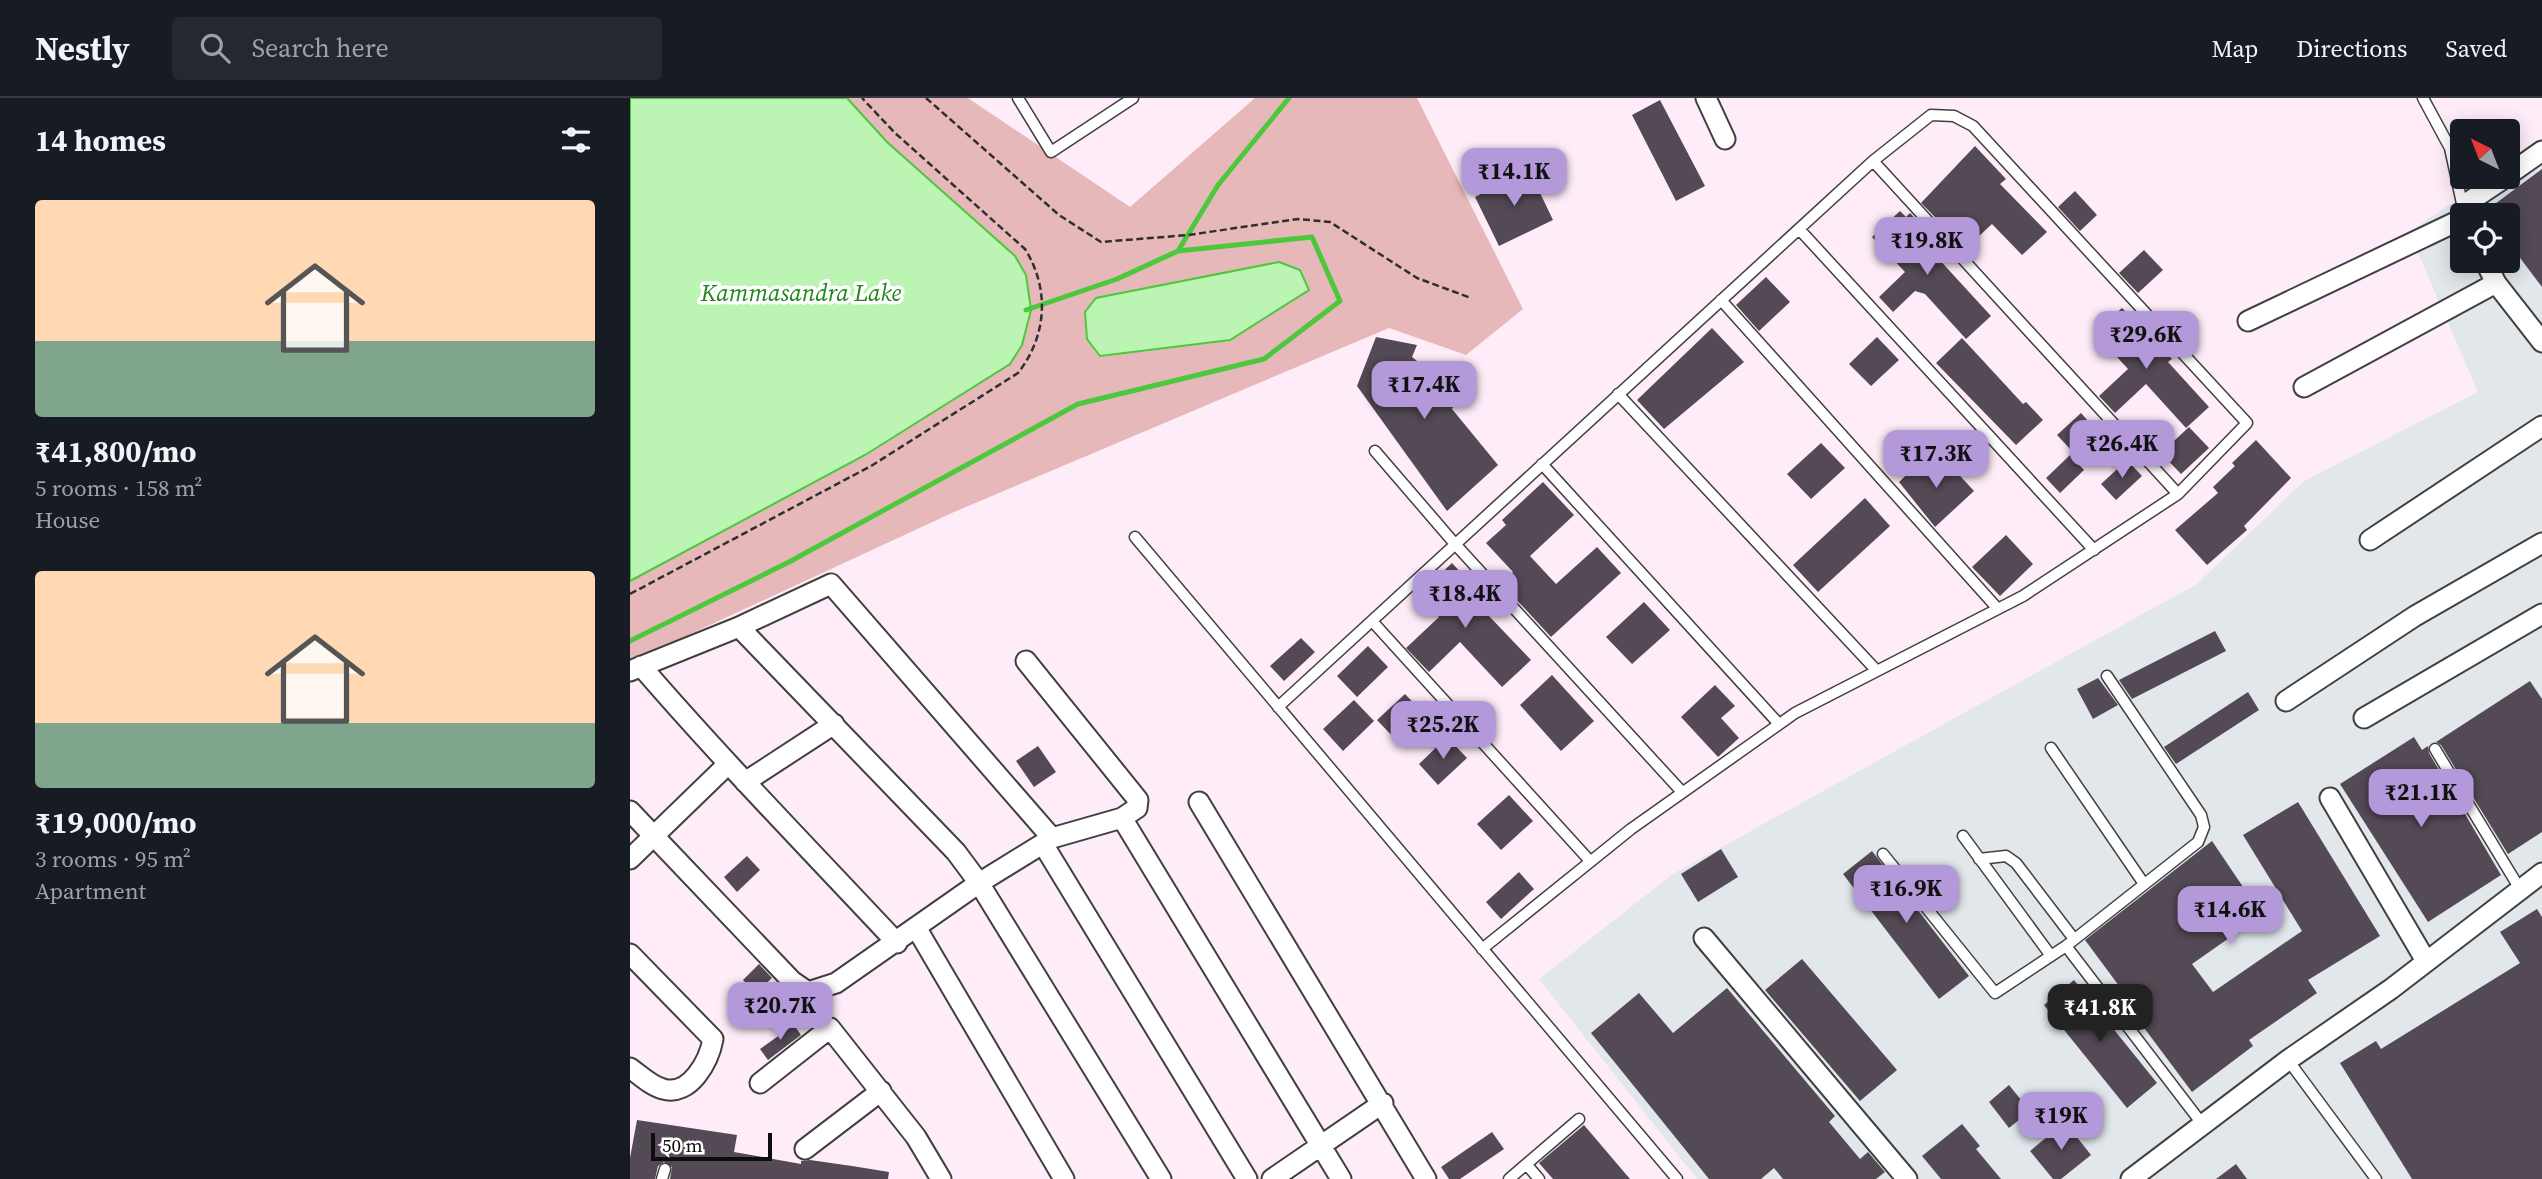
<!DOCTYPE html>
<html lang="en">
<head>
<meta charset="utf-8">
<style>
  body { margin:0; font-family:"Source Serif 4",serif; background:#242831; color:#f1f3f6; height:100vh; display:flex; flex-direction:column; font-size:26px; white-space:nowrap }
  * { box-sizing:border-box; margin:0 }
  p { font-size:23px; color:#9ea1a6 }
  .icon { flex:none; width:38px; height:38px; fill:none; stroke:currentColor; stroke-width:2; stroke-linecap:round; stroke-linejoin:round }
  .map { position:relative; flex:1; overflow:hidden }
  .side { display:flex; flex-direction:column; background:#171b24; width:630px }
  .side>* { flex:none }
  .needle { width:46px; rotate:318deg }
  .fabs { position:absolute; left:1820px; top:21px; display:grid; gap:14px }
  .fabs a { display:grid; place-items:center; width:70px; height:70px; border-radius:7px; background:#171b24; box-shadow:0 4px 18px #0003; font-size:35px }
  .scale { position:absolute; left:21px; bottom:18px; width:121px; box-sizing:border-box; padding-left:7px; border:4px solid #0d0d0d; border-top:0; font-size:19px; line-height:24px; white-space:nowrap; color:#0d0d0d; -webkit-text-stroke:5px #fff; paint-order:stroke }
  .price { position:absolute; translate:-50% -60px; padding:0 16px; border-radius:14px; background:#b499da; color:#111; font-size:23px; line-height:46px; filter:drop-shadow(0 2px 4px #0008) }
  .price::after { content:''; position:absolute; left:50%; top:42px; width:21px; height:16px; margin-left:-10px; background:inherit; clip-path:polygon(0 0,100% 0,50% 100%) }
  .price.on { background:#222; color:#fff }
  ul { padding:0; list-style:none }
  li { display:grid; align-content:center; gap:14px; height:371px; padding:0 35px }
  li span { display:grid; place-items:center; height:217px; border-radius:7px; color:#555 }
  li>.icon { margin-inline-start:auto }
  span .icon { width:126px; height:126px; fill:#fffc; stroke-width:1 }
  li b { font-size:30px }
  h2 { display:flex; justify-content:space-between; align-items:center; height:84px; padding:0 35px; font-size:30px }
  header { display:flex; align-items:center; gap:42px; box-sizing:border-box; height:98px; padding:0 35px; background:#171b24; border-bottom:2px solid #363941 }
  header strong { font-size:33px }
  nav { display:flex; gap:38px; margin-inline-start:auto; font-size:24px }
  .search { width:490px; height:63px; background:#242831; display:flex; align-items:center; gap:18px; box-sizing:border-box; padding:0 24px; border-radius:7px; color:#9ea1a6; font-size:26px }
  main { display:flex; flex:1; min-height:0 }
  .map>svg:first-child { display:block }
</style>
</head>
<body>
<header>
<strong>Nestly</strong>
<div class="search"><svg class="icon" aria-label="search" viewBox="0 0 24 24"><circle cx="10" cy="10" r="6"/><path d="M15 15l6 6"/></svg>Search here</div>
<nav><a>Map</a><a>Directions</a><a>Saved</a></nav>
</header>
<main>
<section class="side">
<h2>14 homes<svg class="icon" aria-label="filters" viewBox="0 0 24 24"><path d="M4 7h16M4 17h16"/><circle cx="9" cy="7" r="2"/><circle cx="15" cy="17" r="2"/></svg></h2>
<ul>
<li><span style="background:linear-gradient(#ffd9b3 65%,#7fa58c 0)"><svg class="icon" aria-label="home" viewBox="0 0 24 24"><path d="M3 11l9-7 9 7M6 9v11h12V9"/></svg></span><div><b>₹41,800/mo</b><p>5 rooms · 158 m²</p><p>House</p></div></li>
<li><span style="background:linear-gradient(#ffd9b3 70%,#7fa58c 0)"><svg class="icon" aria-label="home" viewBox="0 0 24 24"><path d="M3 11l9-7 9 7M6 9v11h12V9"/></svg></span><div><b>₹19,000/mo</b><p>3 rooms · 95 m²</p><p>Apartment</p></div></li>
</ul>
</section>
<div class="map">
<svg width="1912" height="1081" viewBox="0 0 1912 1081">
  <rect width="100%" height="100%" fill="#feedf9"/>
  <!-- industrial -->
  <path fill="#e1e7eb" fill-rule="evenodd" d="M1912 44V1081H1067L909 881 1043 776 1567 486 1674 383 1848 294 1779 134ZM1832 117H1878V163H1832Z"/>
  <!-- green -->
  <path fill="#e7b8b9" d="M217 0H338L500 109 625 0H787L893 211 836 257 759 230 324 414 0 564V483L235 357 380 266 392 247 400 212 396 178 385 158 257 44Z"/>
  <!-- water -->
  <path fill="#bcf4b4" stroke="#4cc83d" stroke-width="2" d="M0 0H217L257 44 385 158 396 177 401 212 392 247 380 266 235 357 0 483Z
    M649 164 670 172 679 192 600 242 470 258 457 241 455 214 466 200Z"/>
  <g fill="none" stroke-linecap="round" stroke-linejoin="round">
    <!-- stream -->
    <path stroke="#4cc83d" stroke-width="5" d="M548 153 588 87 659 0
      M0 543 159 464 448 306 634 261 710 203 682 139 548 153 487 181 396 212"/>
  </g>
  <!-- building -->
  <path fill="#544a55" d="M1030 2 1075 88 1046 103 1002 17Z
    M1345 48 1376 81 1370 86 1417 134 1392 157 1362 126 1336 150 1291 105Z
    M1912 71V189L1878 144V117H1850Z
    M899 72 923 122 869 148 845 99Z
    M1445 93 1467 117 1450 133 1428 109Z
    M1270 113 1276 119 1280 115 1290 126 1283 133 1361 218 1336 241 1295 196 1285 193 1263 214 1249 199 1275 174 1242 139Z
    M1514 152 1533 172 1508 195 1489 175Z
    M1136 179 1160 204 1129 233 1106 207Z
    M1492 210 1542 261 1538 264 1579 309 1556 330 1516 286 1485 315 1469 298 1498 271 1465 235Z
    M1082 230 1114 264 1034 331 1007 302Z
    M746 239 787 247 782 259 830 297 822 311 868 367 817 413 727 288Z
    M1247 239 1269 262 1241 288 1219 266Z
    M1332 240 1393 306 1396 304 1413 322 1386 347 1306 265Z
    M1451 315 1465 331 1442 353 1427 337Z
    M1559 329 1579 350 1551 376 1531 355Z
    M1626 342 1661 380 1614 428 1617 432 1577 467 1545 432 1588 395 1583 389 1605 368 1602 365Z
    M1191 345 1215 370 1181 401 1157 376Z
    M1297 357 1313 375 1321 368 1344 393 1305 429 1269 384Z
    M1440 357 1454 372 1430 395 1416 380Z
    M1497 362 1512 378 1486 402 1471 386Z
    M913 384 944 417 900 458 926 486 967 449 991 475 921 539 871 485 883 474 856 445 876 427 872 422Z
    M1235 400 1260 428 1188 494 1163 467Z
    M1376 437 1403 466 1370 498 1342 469Z
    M822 465 843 488 836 494 901 562 872 589 830 544 799 574 776 550 809 519 788 497Z
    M1014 504 1040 532 1002 566 976 539Z
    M1585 533 1596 553 1502 601 1489 582Z
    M671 540 685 554 654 583 640 568Z
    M738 548 758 569 727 599 707 578Z
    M922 577 964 623 931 653 890 607Z
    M1468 580 1488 607 1463 621 1447 591Z
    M1900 583 1912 601V734L1878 756 1811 647 1806 644Z
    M1085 587 1105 608 1091 620 1109 640 1088 659 1051 619Z
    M1618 594 1629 612 1546 666 1534 649Z
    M775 596 795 617 767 643 747 622Z
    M724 602 744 623 713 653 693 631Z
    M817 639 837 660 808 687 789 666Z
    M1784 639 1792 652 1798 648 1799 655 1871 777 1798 824 1710 686Z
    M408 648 426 674 404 689 386 663Z
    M879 697 903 723 871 752 847 726Z
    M1668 704 1750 838 1678 882 1687 895 1619 942 1623 948 1562 994 1491 899 1495 896 1455 842 1582 743 1632 817 1562 866 1583 894 1672 833 1613 737Z
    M1091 751 1108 779 1068 804 1051 776Z
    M1242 753 1339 878 1309 901 1213 776Z
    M117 758 130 772 107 794 94 779Z
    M889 774 904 791 871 821 856 804Z
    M1907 811 1912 819V1081H1782L1710 965 1746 943 1751 951 1890 865 1870 834Z
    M1172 861 1267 972 1230 1003 1135 892Z
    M129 866 142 880 126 895 113 882Z
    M1444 882 1527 985 1497 1010 1414 907Z
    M1097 890 1205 1018 1199 1024 1230 1061 1238 1054 1255 1074 1246 1081H1153L1144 1070 1131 1081H1079L961 935 1009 895 1043 935Z
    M164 927 171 937 138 962 130 951Z
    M1379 987 1400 1013 1379 1030 1359 1004Z
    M7 1022 107 1037 104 1054 171 1066V1063L180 1062 222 1068 259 1074 258 1081H40L42 1069 34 1064 28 1068 25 1081H0V1060Z
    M1435 1024 1461 1057 1431 1081H1423L1400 1053Z
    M1332 1026 1350 1048 1346 1051 1371 1081H1311L1292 1058Z
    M954 1027 1000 1081H923L909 1065Z
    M862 1034 874 1051 830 1081H819L811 1069Z
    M1606 1066 1617 1081H1586Z"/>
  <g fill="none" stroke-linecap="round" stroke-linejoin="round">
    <defs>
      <path id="lane" d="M388 0 421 54 503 0
        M1793 0 1820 50 1833 110
        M1169 131 1464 452
        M1091 202 1368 511
        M988 296 1247 573
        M745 353 825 446 1052 694
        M912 366 1149 626
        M505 439 1047 1081
        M742 523 960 763
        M648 609 1243 63 1548 396
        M1421 650 1514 786
        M1805 651 1890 791
        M1333 738 1421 858
        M1253 756 1365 895 1436 848 1568 744 1574 729 1571 717 1477 578
        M1349 761 1376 758 1386 765 1444 841
        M1436 848 1573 1027
        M852 851 1001 731 1165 615 1393 498 1548 396 1617 325 1343 28 1324 18 1301 17 1243 63
        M1658 962 1746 1081
        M897 1067 909 1081
        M32 1081 35 1071
        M879 1081 949 1021"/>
      <path id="street" d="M1076 0 1095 41
        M1878 77 1912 53
        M1835 117 1837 105 1876 79
        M1855 163 1866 185 1912 244
        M1618 223 1832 121
        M1674 289 1866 185
        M1740 442 1912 328
        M396 563 508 702 507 710 492 720 422 740
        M11 568C93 663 181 753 267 845
        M0 573 109 529 326 754 349 785 531 1081
        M1656 603 1785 518 1912 445
        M1734 620 1912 516
        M115 684 204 626
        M1700 700 1796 863
        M569 704 796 1081
        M0 713 162 883 178 894 206 885 349 785 422 740 201 486 109 529
        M492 720 711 1081
        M413 746 617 1081
        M0 761 97 667
        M287 831 434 1081
        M1074 840 1277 1081
        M0 856 83 941C79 963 60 999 33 991 21 988 10 977 0 970
        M130 985 200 930 286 1039 311 1081
        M175 1051 251 993
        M642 1081 753 1005
        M1501 1081 1658 962 1761 891 1912 775"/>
    </defs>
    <!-- lane casing -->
    <use href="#lane" stroke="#404040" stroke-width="13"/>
    <!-- street casing -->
    <use href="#street" stroke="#404040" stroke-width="23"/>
    <!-- path -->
    <path stroke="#2f2f2f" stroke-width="2.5" stroke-dasharray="7 3.5" stroke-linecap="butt" d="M296 0 429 117 471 144 558 137 668 121 700 124 787 180 841 200
      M0 496 241 368 388 275C417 238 420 191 395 151L265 35 232 0"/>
    <!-- lane -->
    <use href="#lane" stroke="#fff" stroke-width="10"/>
    <!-- street -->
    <use href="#street" stroke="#fff" stroke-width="19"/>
  </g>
  <g text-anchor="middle" stroke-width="7" stroke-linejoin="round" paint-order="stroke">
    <!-- water labels -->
    <g font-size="24" font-style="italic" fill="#20851a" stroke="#fff">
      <text x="171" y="203">Kammasandra Lake</text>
    </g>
  </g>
</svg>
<div class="fabs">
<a><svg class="needle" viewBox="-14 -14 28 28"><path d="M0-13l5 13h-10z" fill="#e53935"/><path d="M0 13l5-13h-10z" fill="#9ea1a6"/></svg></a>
<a><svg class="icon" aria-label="locate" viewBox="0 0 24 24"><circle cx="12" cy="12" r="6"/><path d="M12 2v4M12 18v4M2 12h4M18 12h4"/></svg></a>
</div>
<div class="scale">50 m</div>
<b class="price" style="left:884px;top:110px">₹14.1K</b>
<b class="price" style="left:1297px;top:179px">₹19.8K</b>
<b class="price" style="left:1516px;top:273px">₹29.6K</b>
<b class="price" style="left:794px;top:323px">₹17.4K</b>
<b class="price" style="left:1492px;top:382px">₹26.4K</b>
<b class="price" style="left:1306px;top:392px">₹17.3K</b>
<b class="price" style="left:835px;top:532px">₹18.4K</b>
<b class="price" style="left:813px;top:663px">₹25.2K</b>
<b class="price" style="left:1791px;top:731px">₹21.1K</b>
<b class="price" style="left:1276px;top:827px">₹16.9K</b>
<b class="price" style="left:1600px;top:848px">₹14.6K</b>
<b class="price" style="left:150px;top:944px">₹20.7K</b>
<b class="price on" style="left:1470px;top:946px">₹41.8K</b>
<b class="price" style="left:1431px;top:1054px">₹19K</b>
</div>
</main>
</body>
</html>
